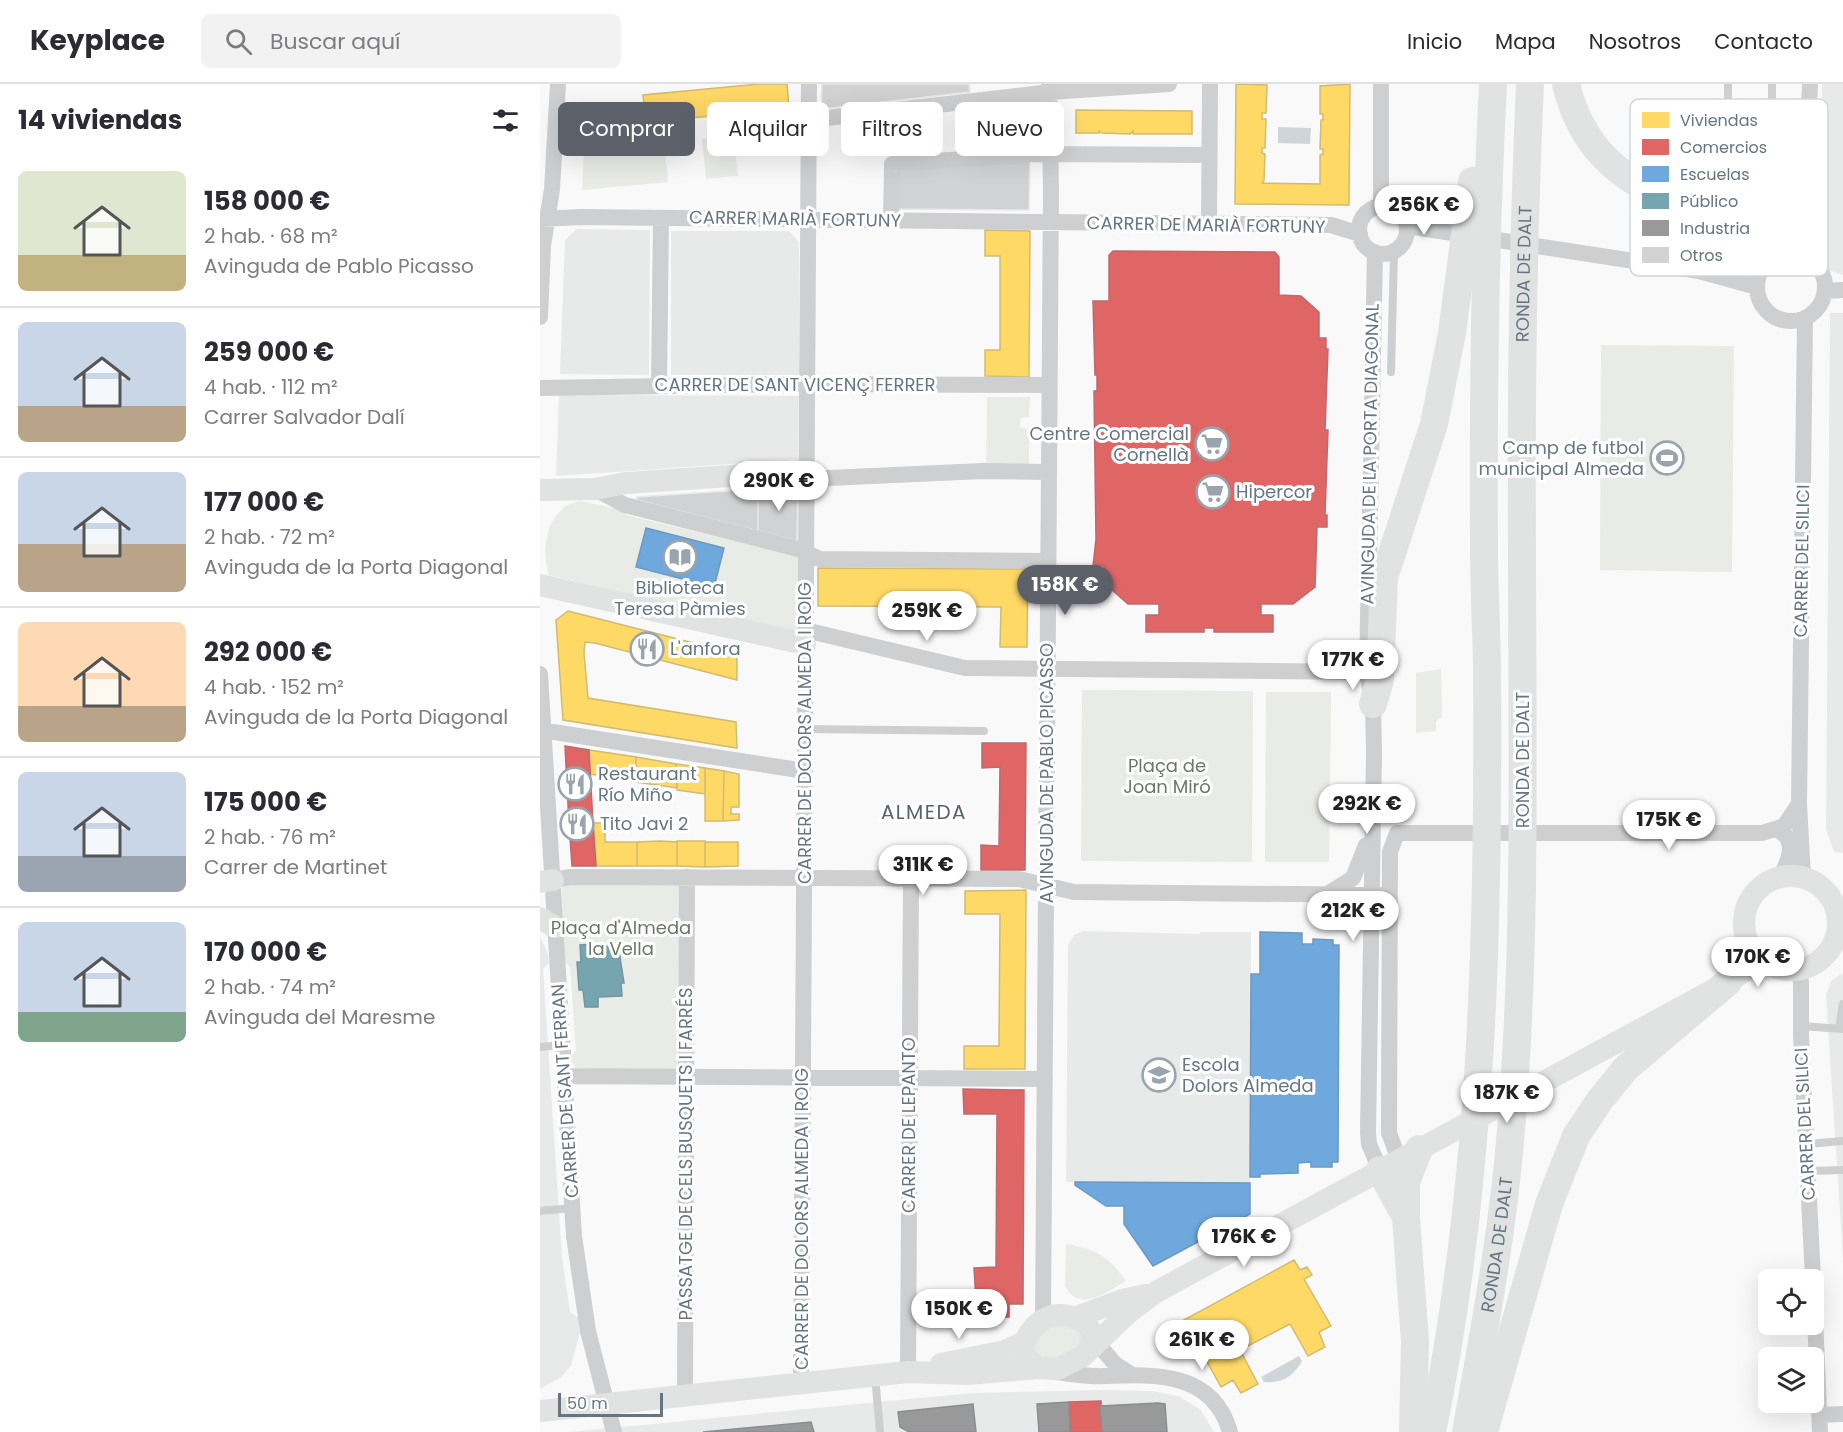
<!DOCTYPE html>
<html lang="es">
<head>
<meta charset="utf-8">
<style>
  body { margin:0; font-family:Poppins,sans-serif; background:#f2f2f3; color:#2b2b33; height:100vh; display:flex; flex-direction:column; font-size:22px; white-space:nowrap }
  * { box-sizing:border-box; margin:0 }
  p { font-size:20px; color:#7c7c81 }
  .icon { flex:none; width:33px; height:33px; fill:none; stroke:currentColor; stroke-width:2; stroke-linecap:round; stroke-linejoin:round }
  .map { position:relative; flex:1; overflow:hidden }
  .details { display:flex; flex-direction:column; background:#fff; width:540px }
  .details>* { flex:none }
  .banner { position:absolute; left:18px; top:18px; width:570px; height:54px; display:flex; gap:12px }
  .tools { position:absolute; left:1218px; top:1185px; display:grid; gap:12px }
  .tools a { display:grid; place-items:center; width:66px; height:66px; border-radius:9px; background:#fff; box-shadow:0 6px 24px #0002; font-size:30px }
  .scale { position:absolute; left:18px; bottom:15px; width:105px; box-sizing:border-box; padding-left:6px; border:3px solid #657683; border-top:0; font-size:16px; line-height:21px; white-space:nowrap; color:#657683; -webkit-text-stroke:4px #fff; paint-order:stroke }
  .price { position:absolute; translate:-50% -51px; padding:0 14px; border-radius:21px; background:#fff; color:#222; font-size:20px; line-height:39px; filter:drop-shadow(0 2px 3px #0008) }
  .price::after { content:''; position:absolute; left:50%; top:36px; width:18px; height:14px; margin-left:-9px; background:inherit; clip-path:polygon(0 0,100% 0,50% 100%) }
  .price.selected { background:#5c6169; color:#fff }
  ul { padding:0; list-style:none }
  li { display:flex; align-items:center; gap:18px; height:150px; padding:0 18px }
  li+li { border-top:2px solid #e1e1e2 }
  li span { display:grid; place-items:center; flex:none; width:168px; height:120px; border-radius:9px; color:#555 }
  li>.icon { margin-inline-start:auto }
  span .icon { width:72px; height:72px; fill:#fffc; stroke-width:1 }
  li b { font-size:26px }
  h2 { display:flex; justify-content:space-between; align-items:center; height:72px; padding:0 18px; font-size:26px }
  .tag { padding:0 21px; border-radius:9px; background:#fff; box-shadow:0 6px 24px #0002; font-size:21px; line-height:54px }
  .tag.selected { background:#5c6169; color:#fff }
  header { display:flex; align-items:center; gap:36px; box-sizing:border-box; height:84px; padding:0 30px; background:#fff; border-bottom:2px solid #e1e1e2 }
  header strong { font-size:28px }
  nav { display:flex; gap:33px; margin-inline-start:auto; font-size:21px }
  .search { width:420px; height:54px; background:#f2f2f3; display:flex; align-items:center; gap:15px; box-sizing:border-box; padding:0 21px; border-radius:9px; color:#7c7c81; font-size:22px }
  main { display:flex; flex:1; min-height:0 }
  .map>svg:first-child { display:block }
</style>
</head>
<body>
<header>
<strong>Keyplace</strong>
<div class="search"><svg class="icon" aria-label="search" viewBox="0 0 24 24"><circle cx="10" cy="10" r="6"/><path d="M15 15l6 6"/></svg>Buscar aquí</div>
<nav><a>Inicio</a><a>Mapa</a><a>Nosotros</a><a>Contacto</a></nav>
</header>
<main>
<section class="details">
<h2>14 viviendas<svg class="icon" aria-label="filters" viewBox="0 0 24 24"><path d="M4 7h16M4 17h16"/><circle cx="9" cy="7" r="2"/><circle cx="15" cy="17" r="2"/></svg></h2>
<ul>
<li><span style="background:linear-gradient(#dfe7d0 70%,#c2b280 0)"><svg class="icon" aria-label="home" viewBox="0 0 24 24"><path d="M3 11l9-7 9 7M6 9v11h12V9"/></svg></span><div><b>158 000 €</b><p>2 hab. · 68 m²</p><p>Avinguda de Pablo Picasso</p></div></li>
<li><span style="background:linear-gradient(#c9d6e8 70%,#b9a48a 0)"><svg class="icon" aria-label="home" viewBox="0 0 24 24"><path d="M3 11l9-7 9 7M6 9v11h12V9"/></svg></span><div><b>259 000 €</b><p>4 hab. · 112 m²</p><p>Carrer Salvador Dalí</p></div></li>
<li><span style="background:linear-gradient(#c9d6e8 60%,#b9a48a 0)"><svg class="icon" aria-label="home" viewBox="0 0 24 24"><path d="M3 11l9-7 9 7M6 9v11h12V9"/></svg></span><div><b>177 000 €</b><p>2 hab. · 72 m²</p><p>Avinguda de la Porta Diagonal</p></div></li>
<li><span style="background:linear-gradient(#ffd9b3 70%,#b9a48a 0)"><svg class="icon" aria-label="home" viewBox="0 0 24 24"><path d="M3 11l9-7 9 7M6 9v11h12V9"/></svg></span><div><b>292 000 €</b><p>4 hab. · 152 m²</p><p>Avinguda de la Porta Diagonal</p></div></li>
<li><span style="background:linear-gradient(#c9d6e8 70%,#9aa5b1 0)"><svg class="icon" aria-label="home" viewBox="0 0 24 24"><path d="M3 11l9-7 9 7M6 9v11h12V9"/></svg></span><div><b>175 000 €</b><p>2 hab. · 76 m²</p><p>Carrer de Martinet</p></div></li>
<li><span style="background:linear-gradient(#c9d6e8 75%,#7fa58c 0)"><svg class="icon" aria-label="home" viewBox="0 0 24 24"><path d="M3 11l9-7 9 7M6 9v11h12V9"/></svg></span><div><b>170 000 €</b><p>2 hab. · 74 m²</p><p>Avinguda del Maresme</p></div></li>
</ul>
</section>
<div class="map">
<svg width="1303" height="1348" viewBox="0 0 1303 1348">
  <rect width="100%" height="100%" fill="#f9f9f9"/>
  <!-- built -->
  <path fill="#e8e9e9" d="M1282 0H1303V191L1289 186 1280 174Z
    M37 145 110 146 109 291 20 290 25 156Z
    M131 147H249L259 158V291H131Z
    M1290 229H1303V769L1294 768 1286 745Z
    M19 311 259 312 258 375 16 392Z
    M543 847 660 850V848H711L710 1099 526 1098 528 861 534 851Z
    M0 852 8 870 9 879 3 885 22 1174 30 1228 38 1233 40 1248 31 1282 21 1293 0 1305Z
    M1303 889V1174L1286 911 1291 897Z
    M561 1306 612 1307 638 1312 660 1325 674 1348H30L432 1309Z"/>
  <!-- green -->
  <path fill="#e8ebe6" d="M194 52 198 92 166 95 162 55Z
    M124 58 128 98 42 106 44 66Z
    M1061 261 1194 262 1192 488 1060 486Z
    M447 313H490L489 333 480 334V344L489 345V382L446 383Z
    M41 417 86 427V431L260 473 262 540 257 550 9 491C0 463 7 422 41 417Z
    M901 585 902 633 896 637V647L876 649V589Z
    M542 606 713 607 712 778 541 777Z
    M726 608H791L789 778H725Z
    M140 799 142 986 35 984 30 973 36 967 30 883 24 877 22 804 24 801Z
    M526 1160C556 1165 568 1172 586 1197 568 1207 539 1230 525 1202Z
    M518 1241 540 1246 542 1261 516 1275H499L490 1259 495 1250Z"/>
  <!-- water -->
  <path fill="#ced6d9" d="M738 43 771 44 770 60 738 59Z
    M759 1272 762 1277C754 1292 741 1300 724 1298L721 1293Z"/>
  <!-- homes -->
  <path fill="#ffd966" stroke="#d1bb6f" stroke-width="1.5" d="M219 0H247L249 25 106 38 103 11Z
    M696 0 727 1 726 29H722V35H726L725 64H722V69L725 70 724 97 722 99 780 100V71L783 70V65H780L781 36H783V30H780V2L810 0 809 121 695 120Z
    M536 26 652 27V50H593V47L590 50 562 49 559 47V49H536Z
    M445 146 490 147 489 293 445 292V266H460V172H445Z
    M278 484 488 485 487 563H460L461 523 278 522Z
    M28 527 197 570V596L55 559 45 558 44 569 48 614 196 638 197 664 23 636 16 536Z
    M49 666 96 673V697L50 690Z
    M96 673 136 680 137 704 96 698Z
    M136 680 165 684V710L137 706Z
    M165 684 184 687 183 737H165Z
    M184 687 199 690V723H191V730H199V736L183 737Z
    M53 739H65V758H97V782H56Z
    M121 757 137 758V782H97V758Z
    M137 757H165V783L137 782Z
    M165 758H198V782L165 783Z
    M486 806 485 985H424V962H459L460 830H425V807Z
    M754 1176 760 1186 767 1183 772 1191 764 1195 791 1242 779 1248 785 1263 768 1272 750 1240 700 1266 718 1300 701 1309 693 1296 681 1303 644 1236Z"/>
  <!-- shops -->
  <path fill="#e06666" stroke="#bb6b6f" stroke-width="1.5" d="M573 167 735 168 739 173V211L761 212 779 228V254H786V265H788L785 346H788L785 431H787V443H777L775 503 753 520H721V531H733V548H674V544H664V548H606V531H619V520H588L564 499V482H553L556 455 554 307H557V291H555L553 217H569V171Z
    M442 659H486L485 786H441V761L459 762 460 683 442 684Z
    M25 662 49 666 53 739H29Z
    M29 739H53L56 782H32Z
    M423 1005 484 1006 483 1220H469V1233H437L434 1184 456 1183 457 1030H424Z
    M561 1317 562 1348H530L529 1318Z"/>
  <!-- schools -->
  <path fill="#6fa8dc" stroke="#6c99c1" stroke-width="1.5" d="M106 444 184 464 174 503 96 483Z
    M720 848 762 849V860H773V855L793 856V861H799L798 1078H792V1083H771V1078L758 1079V1089L720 1090V1093H710L711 890H720Z
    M535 1098 710 1099V1130L613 1182 584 1140V1122H566L535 1101Z"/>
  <!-- public -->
  <path fill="#76a5af" stroke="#7197a2" stroke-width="1.5" d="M55 860V863L75 862V867H79L84 899H81L82 912 58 913V923H45L43 906H39L37 878H41L40 861Z"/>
  <!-- industry -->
  <path fill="#999" stroke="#898e92" stroke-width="1.5" d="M529 1318 530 1348H499L497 1320Z
    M618 1319 625 1320 627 1348H562L560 1322Z
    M433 1320 436 1348H369L360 1343 358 1328Z
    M271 1338 274 1348H163Z"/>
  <!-- building -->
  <path fill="#d0d2d3" stroke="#e8e8e8" stroke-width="1.5" d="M282 0H429L430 8 281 25Z
    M490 76 489 126 357 125V86Z
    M258 403 257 457 218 447V405Z
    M218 405V447L97 416V413Z"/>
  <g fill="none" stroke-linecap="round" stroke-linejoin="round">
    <!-- lane -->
    <path stroke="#cecfd0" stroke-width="8" d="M1188 0V50C1194 62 1220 62 1231 55L1232 50V0
      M851 288 854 168
      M265 645 444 647
      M1260 942 1303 945
      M1299 944 1303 920
      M0 963 22 961
      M1267 1060 1303 1057
      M1268 1087 1303 1086
      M0 1127 32 1124
      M335 1292 340 1348"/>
    <!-- street -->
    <path stroke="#cecfd0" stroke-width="16" d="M269 36 510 8 629 0
      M841 122V0
      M819 146a24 24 0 1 1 48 0a24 24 0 1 1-48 0Z
      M0 135 41 133 791 141 820 150
      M351 137 352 80 495 70 669 71
      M669 140 670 0
      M867 142 1159 187 1217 203
      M835 168 827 588 833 620 834 668 828 1049 829 1060 840 1086
      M1217 203a34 34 0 1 1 68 0a34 34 0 1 1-68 0Z
      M1263 171 1270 0
      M1286 207 1303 206
      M0 233 3 162 12 105 18 0
      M119 302 121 134
      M0 304 259 300 509 301
      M266 395 443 387 509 388
      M55 405 85 421 258 465 280 475 508 477
      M265 546 425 584 827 588
      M0 590 34 1152 48 1247 74 1348
      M0 646 265 687
      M1238 746C1258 756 1249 778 1239 794
      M1263 794 1259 720 1265 234
      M13 796 30 793 479 795 534 808 849 811
      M789 809 813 794 826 761
      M1258 885 1261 898V952L1273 1196
      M24 992 505 995
      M859 1076 849 1049 850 768 857 749H1222L1244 742 1259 720
      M1274 1211 1280 1348
      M503 1234 511 107 509 0
      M552 1253 575 1280 589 1289
      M510 1287C529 1290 548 1293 566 1292 616 1290 673 1288 690 1348
      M368 1288 371 795
      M261 1299 269 0
      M145 1310 147 793
      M1279 1331 1303 1330"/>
    <!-- secondary -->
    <path stroke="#e1e2e2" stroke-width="22" d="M0 406 55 405 86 399 266 387
      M0 501 265 560
      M1204 839a47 47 0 1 1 94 0a47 47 0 1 1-94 0Z
      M0 798 13 796
      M0 834 15 843
      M534 1234 582 1216 606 1211
      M401 1280 465 1267 484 1258
      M498 1284 485 1272 483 1262C492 1238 510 1225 535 1234 543 1237 549 1241 552 1250L550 1263
      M0 1327 368 1288 427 1290 498 1284 518 1285 543 1272 588 1229 616 1208 1188 898 1222 876"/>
    <!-- highway -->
    <g stroke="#e1e2e2" stroke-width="28">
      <path d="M1026 0C1043 72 1086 96 1148 127 1178 142 1208 157 1238 172"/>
      <path d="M1132 115C1203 116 1234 107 1270 43"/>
      <path d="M833 620 840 596 844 494 894 340 912 249 932 97"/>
      <path d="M840 1086 866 1133 875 1257 873 1348"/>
      <path d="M866 1132V1098L879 1065"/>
      <path d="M892 1348C944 1095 949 834 947 577 946 539 944 500 944 462 943 308 945 154 953 0"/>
      <path id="s1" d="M926 1348C944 1248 963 1147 971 1046 987 851 982 657 982 462 981 308 983 154 990 0"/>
      <path d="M944 1348 1009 1120 1036 1052 1060 1016 1086 984 1188 898"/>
    </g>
  </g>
  <!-- icons -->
  <defs>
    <symbol id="supermarket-ring" viewBox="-11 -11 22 22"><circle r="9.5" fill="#fff" stroke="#99a4ac" stroke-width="1.5"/><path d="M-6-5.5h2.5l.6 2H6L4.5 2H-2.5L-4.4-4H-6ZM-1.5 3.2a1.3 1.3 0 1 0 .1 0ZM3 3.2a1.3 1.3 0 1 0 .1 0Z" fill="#99a4ac"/></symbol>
    <symbol id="stadium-ring" viewBox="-11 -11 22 22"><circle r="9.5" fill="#fff" stroke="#99a4ac" stroke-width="1.5"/><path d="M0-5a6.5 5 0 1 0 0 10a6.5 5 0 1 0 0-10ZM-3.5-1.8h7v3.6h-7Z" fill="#99a4ac"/></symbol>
    <symbol id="library-ring" viewBox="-11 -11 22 22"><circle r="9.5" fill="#fff" stroke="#99a4ac" stroke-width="1.5"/><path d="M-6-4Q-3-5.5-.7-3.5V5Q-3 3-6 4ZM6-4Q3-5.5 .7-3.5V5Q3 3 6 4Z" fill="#99a4ac"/></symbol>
    <symbol id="restaurant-ring" viewBox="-11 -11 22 22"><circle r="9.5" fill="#fff" stroke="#99a4ac" stroke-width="1.5"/><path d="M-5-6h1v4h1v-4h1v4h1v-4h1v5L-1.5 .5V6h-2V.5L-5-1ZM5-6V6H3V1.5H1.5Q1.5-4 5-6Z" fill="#99a4ac"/></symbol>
    <symbol id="school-ring" viewBox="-11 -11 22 22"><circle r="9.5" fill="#fff" stroke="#99a4ac" stroke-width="1.5"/><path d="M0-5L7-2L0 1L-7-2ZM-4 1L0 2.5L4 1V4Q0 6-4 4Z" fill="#99a4ac"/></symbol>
  </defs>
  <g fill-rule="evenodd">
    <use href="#supermarket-ring" x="653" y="341" width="38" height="38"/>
    <use href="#stadium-ring" x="1108" y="355" width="38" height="38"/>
    <use href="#supermarket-ring" x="654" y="389" width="38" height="38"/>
    <use href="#library-ring" x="121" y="454" width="38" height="38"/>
    <use href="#restaurant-ring" x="88" y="546" width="38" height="38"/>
    <use href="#restaurant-ring" x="16" y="681" width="38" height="38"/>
    <use href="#restaurant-ring" x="18" y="721" width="38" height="38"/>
    <use href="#school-ring" x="600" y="972" width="38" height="38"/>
  </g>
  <g text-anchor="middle" stroke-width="6" stroke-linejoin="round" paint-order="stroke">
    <!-- street labels -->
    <g font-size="18" fill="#657683" stroke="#fff">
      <text transform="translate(255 135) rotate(1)" y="6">CARRER MARIÀ FORTUNY</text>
      <text transform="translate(666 141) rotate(1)" y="6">CARRER DE MARIÀ FORTUNY</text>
      <text dy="6" stroke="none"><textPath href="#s1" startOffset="1162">RONDA DE DALT</textPath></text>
      <text x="255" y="307">CARRER DE SANT VICENÇ FERRER</text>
      <text transform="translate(830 370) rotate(-89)" y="6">AVINGUDA DE LA PORTA DIAGONAL</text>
      <text transform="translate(1262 477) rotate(-89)" y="6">CARRER DEL SILICI</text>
      <text transform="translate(265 649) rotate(-90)" y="6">CARRER DE DOLORS ALMEDA I ROIG</text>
      <text transform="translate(983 676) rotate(-90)" y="6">RONDA DE DALT</text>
      <text transform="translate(507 689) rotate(-90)" y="6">AVINGUDA DE PABLO PICASSO</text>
      <text transform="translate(25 1007) rotate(-94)" y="6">CARRER DE SANT FERRAN</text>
      <text transform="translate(1265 1040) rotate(-93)" y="6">CARRER DEL SILICI</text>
      <text transform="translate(369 1041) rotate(-90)" y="6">CARRER DE LEPANTO</text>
      <text transform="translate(146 1070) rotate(-90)" y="6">PASSATGE DE CELS BUSQUETS I FARRÉS</text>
      <text transform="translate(262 1135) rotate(-90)" y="6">CARRER DE DOLORS ALMEDA I ROIG</text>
      <text dy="6" stroke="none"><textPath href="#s1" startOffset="190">RONDA DE DALT</textPath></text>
    </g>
    <!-- poi labels -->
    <g font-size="18" fill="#657683" stroke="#fff" text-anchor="start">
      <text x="649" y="356" text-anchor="end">Centre Comercial<tspan x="649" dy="21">Cornellà</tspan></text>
      <text x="1104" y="370" text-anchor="end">Camp de futbol<tspan x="1104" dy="21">municipal Almeda</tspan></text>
      <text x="696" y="414">Hipercor</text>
      <text x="140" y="510" text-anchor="middle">Biblioteca<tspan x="140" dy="21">Teresa Pàmies</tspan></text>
      <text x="130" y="571">L'anfora</text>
      <text x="58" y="696">Restaurant<tspan x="58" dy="21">Río Miño</tspan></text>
      <text x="60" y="746">Tito Javi 2</text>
      <text x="642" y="987">Escola<tspan x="642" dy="21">Dolors Almeda</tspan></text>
    </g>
    <!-- park labels -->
    <g font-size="18" fill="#687a64" stroke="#fff">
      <text x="627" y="688">Plaça de<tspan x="627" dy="21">Joan Miró</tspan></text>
      <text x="81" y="850">Plaça d'Almeda<tspan x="81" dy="21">la Vella</tspan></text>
    </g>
    <!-- neighbourhood labels -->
    <g font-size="20" letter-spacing="1.5" fill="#57646e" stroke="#fff">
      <text x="384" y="735">ALMEDA</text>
    </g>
  </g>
  <!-- legend -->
  <rect x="1090" y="15" width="198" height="177" rx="9" fill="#fff" stroke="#d1d6da" stroke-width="1.5"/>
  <rect x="1102" y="28" width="27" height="16" fill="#ffd966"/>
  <rect x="1102" y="55" width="27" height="16" fill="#e06666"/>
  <rect x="1102" y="82" width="27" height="16" fill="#6fa8dc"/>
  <rect x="1102" y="109" width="27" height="16" fill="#76a5af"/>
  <rect x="1102" y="136" width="27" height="16" fill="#999"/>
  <rect x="1102" y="163" width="27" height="16" fill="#d0d2d3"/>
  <g font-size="16" fill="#657683">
    <text x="1140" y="42">Viviendas</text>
    <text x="1140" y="69">Comercios</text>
    <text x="1140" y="96">Escuelas</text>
    <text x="1140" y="123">Público</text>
    <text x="1140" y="150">Industria</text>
    <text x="1140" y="177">Otros</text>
  </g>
</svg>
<div class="tools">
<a><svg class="icon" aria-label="locate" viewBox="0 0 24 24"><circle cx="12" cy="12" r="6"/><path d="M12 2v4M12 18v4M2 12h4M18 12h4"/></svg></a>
<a><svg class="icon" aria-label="layers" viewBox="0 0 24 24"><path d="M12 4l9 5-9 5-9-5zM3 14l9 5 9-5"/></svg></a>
</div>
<div class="scale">50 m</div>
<b class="price" style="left:884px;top:152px">256K €</b>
<b class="price" style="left:239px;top:428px">290K €</b>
<b class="price selected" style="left:525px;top:532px">158K €</b>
<b class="price" style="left:387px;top:558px">259K €</b>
<b class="price" style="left:813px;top:607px">177K €</b>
<b class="price" style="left:827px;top:751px">292K €</b>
<b class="price" style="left:1129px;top:767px">175K €</b>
<b class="price" style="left:383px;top:812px">311K €</b>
<b class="price" style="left:813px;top:858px">212K €</b>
<b class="price" style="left:1218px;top:904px">170K €</b>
<b class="price" style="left:967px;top:1040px">187K €</b>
<b class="price" style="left:704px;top:1184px">176K €</b>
<b class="price" style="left:419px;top:1256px">150K €</b>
<b class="price" style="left:662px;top:1287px">261K €</b>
<div class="banner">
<a class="tag selected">Comprar</a>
<a class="tag">Alquilar</a>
<a class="tag">Filtros</a>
<a class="tag">Nuevo</a>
</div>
</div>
</main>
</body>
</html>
